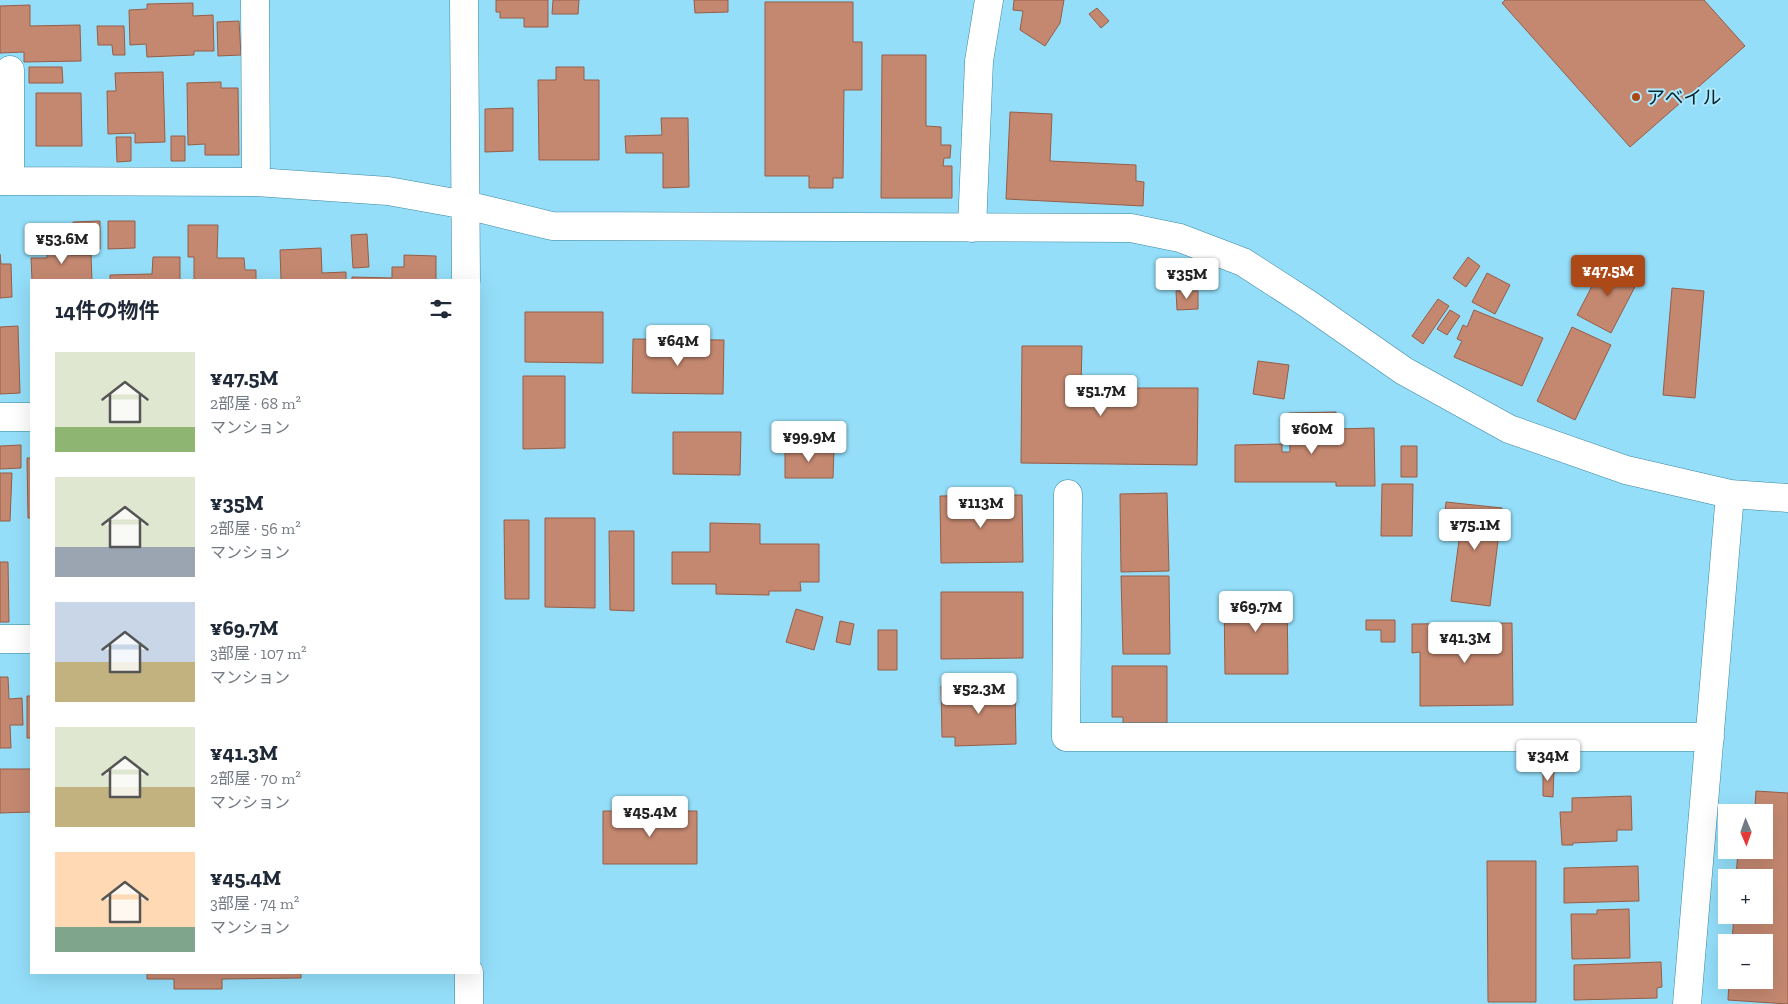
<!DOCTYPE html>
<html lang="ja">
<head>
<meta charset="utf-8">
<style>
  body { margin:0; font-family:"Zilla Slab","Noto Sans JP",serif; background:#f2f2f3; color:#1f2937; height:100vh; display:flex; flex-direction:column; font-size:19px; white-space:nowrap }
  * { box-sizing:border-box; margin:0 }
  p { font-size:16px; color:#747a83 }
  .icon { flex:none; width:28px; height:28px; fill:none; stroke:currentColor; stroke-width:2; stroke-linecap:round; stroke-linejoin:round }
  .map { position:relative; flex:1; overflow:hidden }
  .side { position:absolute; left:30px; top:279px; width:450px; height:695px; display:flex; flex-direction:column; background:#fff; border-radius:0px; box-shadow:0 5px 20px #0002 }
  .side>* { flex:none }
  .needle { width:32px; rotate:178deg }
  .buttons { position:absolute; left:1718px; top:804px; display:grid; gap:10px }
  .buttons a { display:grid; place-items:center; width:55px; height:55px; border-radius:0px; background:#fff; box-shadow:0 5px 20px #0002; font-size:25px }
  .price { position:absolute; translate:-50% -42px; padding:0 11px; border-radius:5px; background:#fff; color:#222; font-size:16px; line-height:32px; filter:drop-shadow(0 1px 2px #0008) }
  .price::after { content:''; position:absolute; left:50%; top:30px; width:15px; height:11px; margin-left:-8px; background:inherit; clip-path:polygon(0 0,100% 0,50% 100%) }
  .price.selected { background:#ad4917; color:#fff }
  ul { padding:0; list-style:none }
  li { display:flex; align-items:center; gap:15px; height:125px; padding:0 25px }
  li span { display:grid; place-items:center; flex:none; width:140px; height:100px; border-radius:0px; color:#555 }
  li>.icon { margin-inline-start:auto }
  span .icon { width:60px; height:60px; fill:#fffc; stroke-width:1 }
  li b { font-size:21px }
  h2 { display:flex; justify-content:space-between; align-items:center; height:60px; padding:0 25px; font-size:21px }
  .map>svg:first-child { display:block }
</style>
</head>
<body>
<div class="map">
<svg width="1788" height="1004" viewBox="0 0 1788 1004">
  <rect width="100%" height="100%" fill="#94def9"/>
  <!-- building -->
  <path fill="#c48870" stroke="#965d46" d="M496 0H548V27H524V18H500V12H496Z
    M553 0H579L578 14H552Z
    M694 0H728V12L695 13Z
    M1014 0H1064L1060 23 1045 46 1020 30 1023 11 1013 10Z
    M1505 0H1704L1745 46 1630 147 1502 3Z
    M765 2H853V42H862V90H844L843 178H833V188H809V176H765Z
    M193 3V16L213 15 214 51H194V55L147 57 146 44 130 45 129 10 147 9V4Z
    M30 5V26L80 25 81 61 24 62V52L0 53V6Z
    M1097 8 1109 21 1101 28 1089 14Z
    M239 21 241 55 218 56 217 22Z
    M97 26H124L125 55H113L112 45H98Z
    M882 55H926V126L941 127V145H951L950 158H944L943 166H952V198H881Z
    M29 67H62L63 83H29Z
    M556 67H584V80H599V160H539L538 80H556Z
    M163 72 165 142 135 143V133L108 134 107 91H116L115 73Z
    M221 82V88H238L239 155H205V144L188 145 187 83Z
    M36 93H81L82 146H36Z
    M513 108V151L485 152V109Z
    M1010 112 1052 114 1050 161 1136 165V181L1144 182 1143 206 1006 199Z
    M661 118H688L689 187 663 188V153H626L625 136 662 135Z
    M171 136H185V161H171Z
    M116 137H131V161L117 162Z
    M100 221V249H73V222Z
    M108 221H135V248L108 249Z
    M188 225H218L217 258H244L245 270H256V280H194V257H188Z
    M367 234 369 267 353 268 351 235Z
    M71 244V255H91L92 280H32L31 258H47V245Z
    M321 248 322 273 346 272V280H281L280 250Z
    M0 254 1 264H11L12 297 0 298Z
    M404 255 436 256V280H352V277L392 278V267H404Z
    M153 257H180V280H110V275L152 274Z
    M1468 257 1480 266 1466 287 1453 278Z
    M1605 261 1639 279 1611 333 1577 315Z
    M1487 273 1510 285 1495 314 1472 302Z
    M1672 288 1704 291 1695 398 1663 395Z
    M1176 291H1198V309L1177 310Z
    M1438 299 1449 306 1423 344 1412 336Z
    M1450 310 1460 316 1447 335 1437 329Z
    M1474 310 1543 338 1522 386 1454 357 1462 341 1457 339 1463 325 1467 327Z
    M525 312H603V363L525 362Z
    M18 326 20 393 0 394V327Z
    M1572 327 1611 345 1575 420 1537 401Z
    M633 339 724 340 723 394 632 393Z
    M1022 346H1082L1081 388H1198L1197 465 1021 463Z
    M1258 361 1289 365 1284 399 1253 394Z
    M523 376H565V448L523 449Z
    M1336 412V429L1374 428 1375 486H1336V482H1235V445L1282 444V452H1290L1289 413Z
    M673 432H741L740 475 673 474Z
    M21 445V468L0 469V446Z
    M1401 446H1417V477H1401Z
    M785 447 834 448 833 478H785Z
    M27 458H31V518H28Z
    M0 473H12L10 521H0Z
    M1382 484H1413L1412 536H1381Z
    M1167 493 1169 571 1121 572 1120 494Z
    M1022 495 1023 562 941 563 940 496Z
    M1446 502 1502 508 1490 606 1451 601 1461 525 1444 523Z
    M545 518H595V608L545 607Z
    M504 520H529V599H505Z
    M710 523 760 524V544H819V582H800L801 591H769V595L716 594V584H672V552H710Z
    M609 531H634V611L610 610Z
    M0 562H8L9 622H0Z
    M1121 576H1169L1170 654H1123Z
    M941 592H1023V658L941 659Z
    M1287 592 1288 674H1225L1224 593Z
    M796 609 823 617 814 650 786 642Z
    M1366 620H1395V642H1381V630H1366Z
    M840 621 854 624 850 645 836 642Z
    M1512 623 1513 705 1420 706V652L1412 653V624Z
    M878 630H897V670H878Z
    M1112 666H1167V723H1123V717H1112Z
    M0 677H8L9 699 22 698 23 725H10L11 748H0Z
    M941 686H1015L1016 744 955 746V737H942Z
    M27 696H31V738H27Z
    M1543 768H1554L1553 797 1543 796Z
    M0 769H31V812L0 813Z
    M1756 791 1788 793V1004L1728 1000 1729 980H1764V942H1732L1734 915H1764V878H1736L1738 850H1764V812H1741V806H1755Z
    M1631 796 1632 830H1617V841L1573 843V845H1562L1560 812H1572V798Z
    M603 811H697V864H603Z
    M1487 861H1536V1002H1488Z
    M1638 866 1639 901 1564 903V868Z
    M1629 909 1630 958 1572 959 1571 914H1597V910Z
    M1661 962 1662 987 1657 988V998L1574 1000V965Z
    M147 972H301V978L222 979V989H174V979H147Z"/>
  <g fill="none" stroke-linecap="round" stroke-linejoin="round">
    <defs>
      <path id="minor" d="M255 0 256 182
        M464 0 466 280
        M0 181 256 182 388 191 466 205 552 226 1131 228 1180 238 1243 262 1308 304 1404 371 1509 429 1626 470 1730 494 1788 498
        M10 181V70
        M972 228 979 61 989 0
        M0 417H31
        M1068 494 1066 737H1710
        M0 639H31
        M469 1004V972
        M1687 1004 1730 494"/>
    </defs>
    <!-- minor casing -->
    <use href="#minor" stroke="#3c869f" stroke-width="29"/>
    <!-- minor -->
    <use href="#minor" stroke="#fff" stroke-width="28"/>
  </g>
  <!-- markers -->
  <circle fill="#ad4917" stroke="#afe9fe" stroke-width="2" cx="1636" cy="97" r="5"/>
  <g text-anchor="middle" stroke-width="4" stroke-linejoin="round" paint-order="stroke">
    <!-- poi labels -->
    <g font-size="19" fill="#05252f" stroke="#afe9fe" text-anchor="start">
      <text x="1646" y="104">アベイル</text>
    </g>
  </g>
</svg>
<div class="buttons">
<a><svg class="needle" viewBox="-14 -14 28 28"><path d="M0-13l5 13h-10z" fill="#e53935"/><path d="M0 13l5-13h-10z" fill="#747a83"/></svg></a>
<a>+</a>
<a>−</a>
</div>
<b class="price" style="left:62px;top:265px">¥53.6M</b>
<b class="price selected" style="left:1608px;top:297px">¥47.5M</b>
<b class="price" style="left:1187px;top:300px">¥35M</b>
<b class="price" style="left:678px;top:367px">¥64M</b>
<b class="price" style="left:1101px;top:417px">¥51.7M</b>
<b class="price" style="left:1312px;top:455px">¥60M</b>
<b class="price" style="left:809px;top:463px">¥99.9M</b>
<b class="price" style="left:981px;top:529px">¥113M</b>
<b class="price" style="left:1475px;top:551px">¥75.1M</b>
<b class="price" style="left:1256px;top:633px">¥69.7M</b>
<b class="price" style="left:1465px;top:664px">¥41.3M</b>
<b class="price" style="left:979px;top:715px">¥52.3M</b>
<b class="price" style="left:1548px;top:782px">¥34M</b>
<b class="price" style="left:650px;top:838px">¥45.4M</b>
<section class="side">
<h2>14件の物件<svg class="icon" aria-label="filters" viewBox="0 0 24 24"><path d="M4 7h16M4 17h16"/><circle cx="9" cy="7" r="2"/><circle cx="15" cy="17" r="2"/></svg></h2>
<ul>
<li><span style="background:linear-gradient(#dfe7d0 75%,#8fb573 0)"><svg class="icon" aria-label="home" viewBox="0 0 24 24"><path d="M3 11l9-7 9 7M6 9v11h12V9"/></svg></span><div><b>¥47.5M</b><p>2部屋 · 68 m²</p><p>マンション</p></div></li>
<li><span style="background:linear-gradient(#dfe7d0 70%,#9aa5b1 0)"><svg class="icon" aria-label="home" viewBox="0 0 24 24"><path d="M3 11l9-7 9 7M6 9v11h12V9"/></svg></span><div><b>¥35M</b><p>2部屋 · 56 m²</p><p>マンション</p></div></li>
<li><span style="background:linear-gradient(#c9d6e8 60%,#c2b280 0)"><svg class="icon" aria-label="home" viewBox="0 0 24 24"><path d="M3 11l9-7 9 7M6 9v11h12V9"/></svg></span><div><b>¥69.7M</b><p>3部屋 · 107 m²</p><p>マンション</p></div></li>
<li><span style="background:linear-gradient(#dfe7d0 60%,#c2b280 0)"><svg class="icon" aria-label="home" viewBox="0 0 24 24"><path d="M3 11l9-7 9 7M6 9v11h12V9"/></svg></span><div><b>¥41.3M</b><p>2部屋 · 70 m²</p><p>マンション</p></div></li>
<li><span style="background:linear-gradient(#ffd9b3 75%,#7fa58c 0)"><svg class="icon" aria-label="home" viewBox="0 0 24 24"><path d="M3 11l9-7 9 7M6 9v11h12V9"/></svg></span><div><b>¥45.4M</b><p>3部屋 · 74 m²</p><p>マンション</p></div></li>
</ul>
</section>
</div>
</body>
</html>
